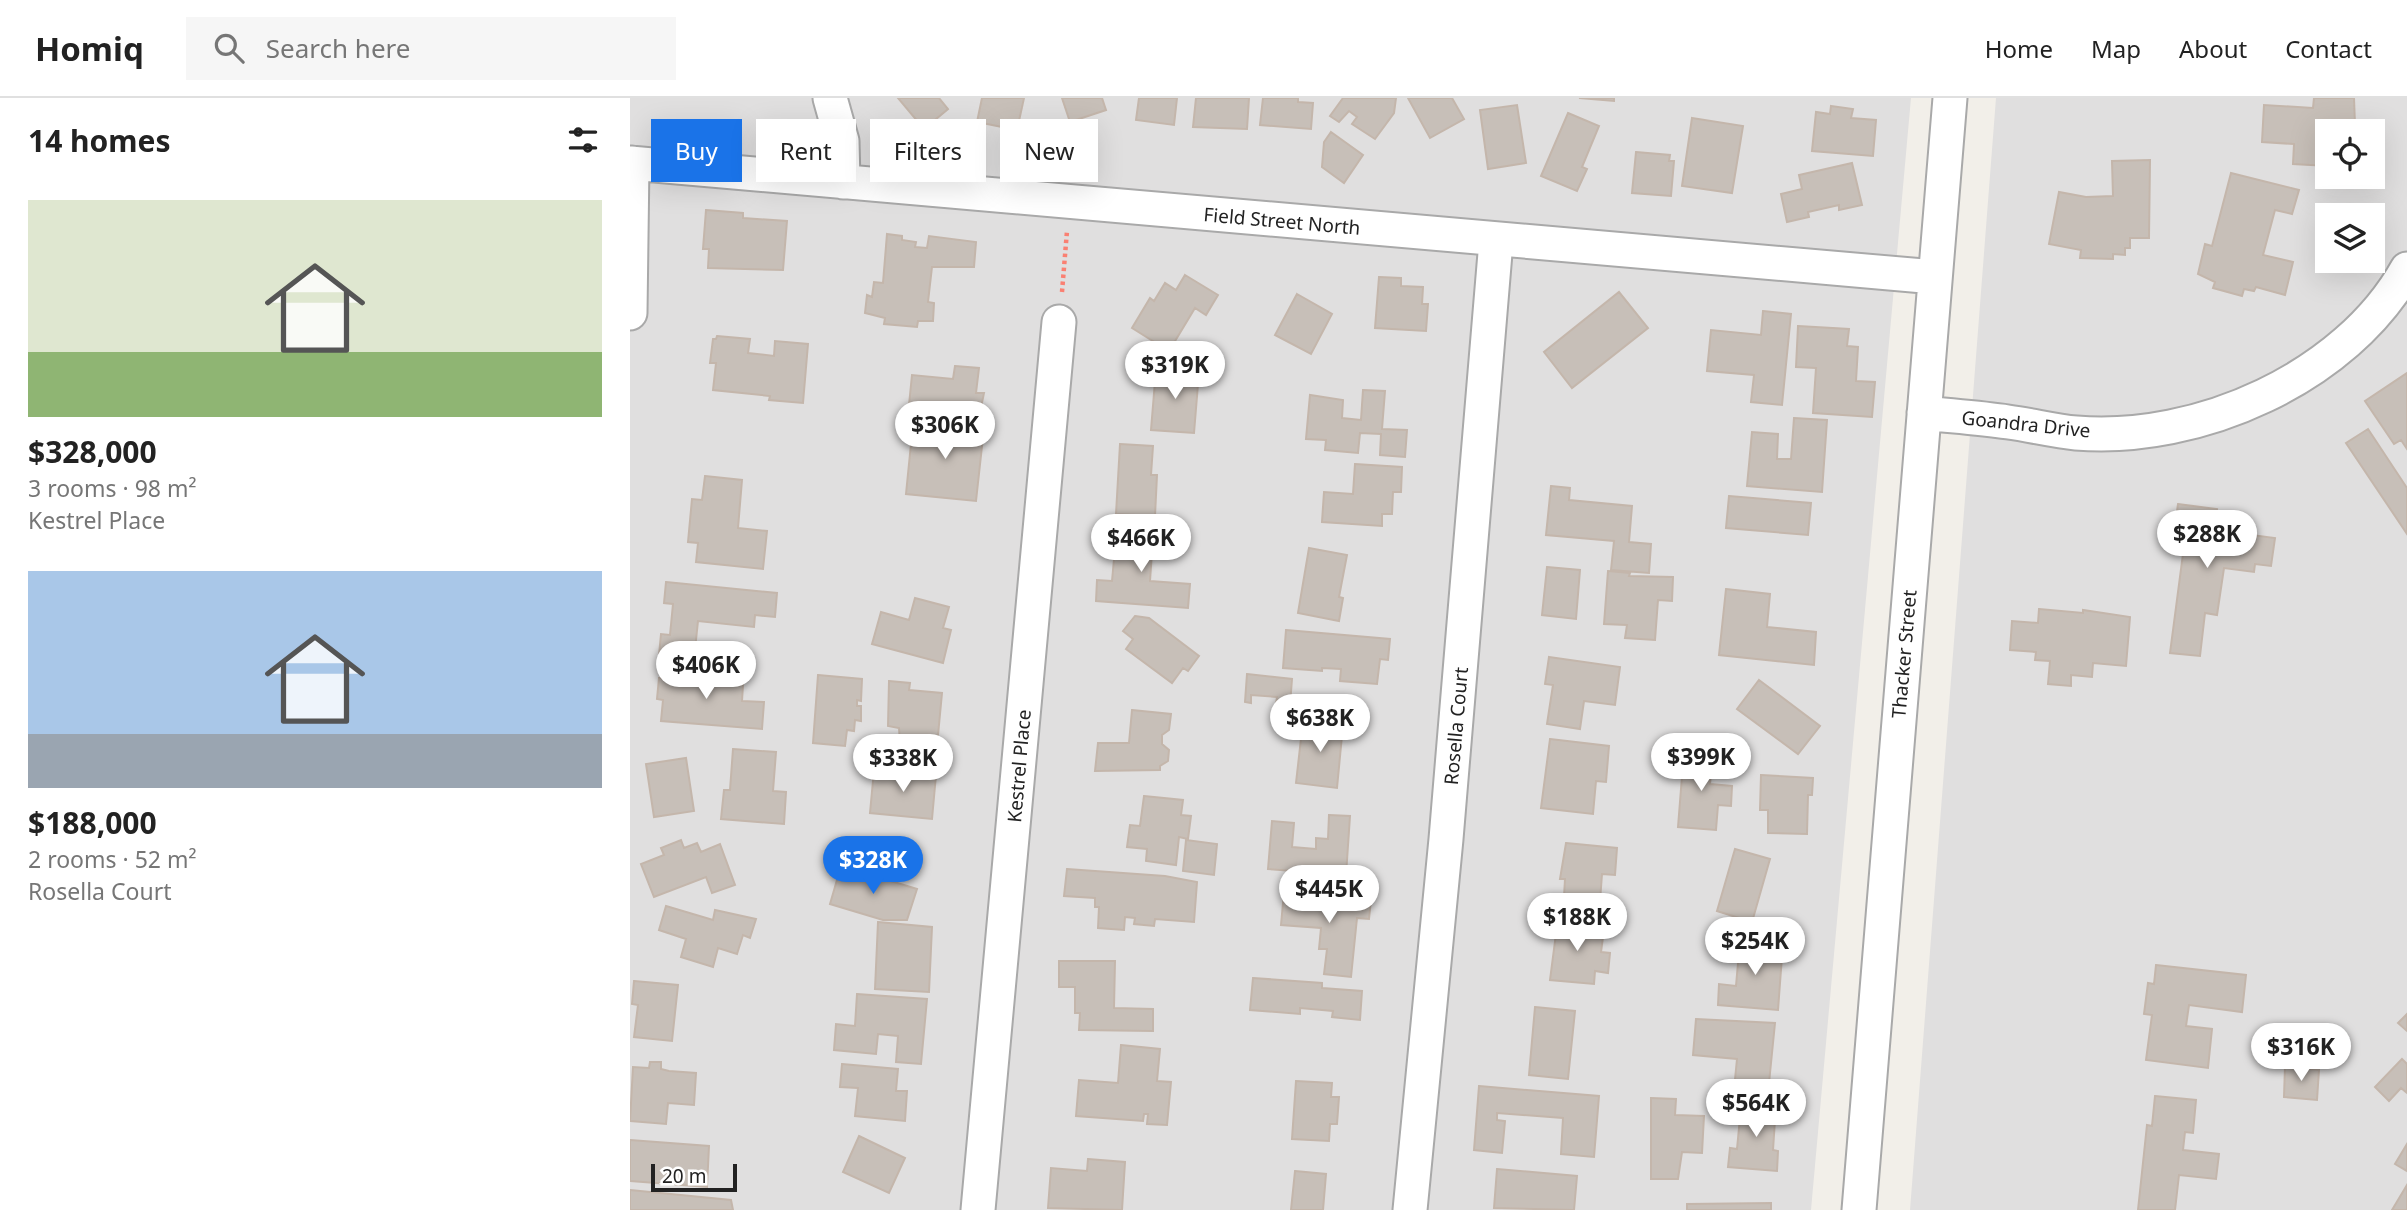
<!DOCTYPE html>
<html lang="en">
<head>
<meta charset="utf-8">
<style>
  body { margin:0; font-family:"Noto Sans",sans-serif; background:#f6f6f6; color:#222; height:100vh; display:flex; flex-direction:column; font-size:26px; white-space:nowrap }
  * { box-sizing:border-box; margin:0 }
  p { font-size:23px; color:#767676 }
  .icon { flex:none; width:38px; height:38px; fill:none; stroke:currentColor; stroke-width:2; stroke-linecap:round; stroke-linejoin:round }
  .map { position:relative; flex:1; overflow:hidden }
  .details { display:flex; flex-direction:column; background:#fff; width:630px }
  .details>* { flex:none }
  .hud { position:absolute; left:21px; top:21px; width:665px; height:63px; display:flex; gap:14px }
  .tools { position:absolute; left:1685px; top:21px; display:grid; gap:14px }
  .tools a { display:grid; place-items:center; width:70px; height:70px; border-radius:0px; background:#fff; box-shadow:0 7px 28px #0002; font-size:35px }
  .scale { position:absolute; left:21px; bottom:18px; width:86px; box-sizing:border-box; padding-left:7px; border:4px solid #222; border-top:0; font-size:19px; line-height:24px; white-space:nowrap; color:#222; -webkit-text-stroke:5px #fff; paint-order:stroke }
  .price { position:absolute; translate:-50% -60px; padding:0 16px; border-radius:24px; background:#fff; color:#222; font-size:23px; line-height:46px; filter:drop-shadow(0 2px 4px #0008) }
  .price::after { content:''; position:absolute; left:50%; top:42px; width:21px; height:16px; margin-left:-10px; background:inherit; clip-path:polygon(0 0,100% 0,50% 100%) }
  .price.current { background:#1a73e8; color:#fff }
  ul { padding:0; list-style:none }
  li { display:grid; align-content:center; gap:14px; height:371px; padding:0 28px }
  li span { display:grid; place-items:center; height:217px; border-radius:0px; color:#555 }
  li>.icon { margin-inline-start:auto }
  span .icon { width:126px; height:126px; fill:#fffc; stroke-width:1 }
  li b { font-size:30px }
  h2 { display:flex; justify-content:space-between; align-items:center; height:84px; padding:0 28px; font-size:30px }
  .pill { padding:0 24px; border-radius:0px; background:#fff; box-shadow:0 7px 28px #0002; font-size:24px; line-height:63px }
  .pill.current { background:#1a73e8; color:#fff }
  header { display:flex; align-items:center; gap:42px; box-sizing:border-box; height:98px; padding:0 35px; background:#fff; border-bottom:2px solid #e0e0e0 }
  header strong { font-size:33px }
  nav { display:flex; gap:38px; margin-inline-start:auto; font-size:24px }
  .search { width:490px; height:63px; background:#f6f6f6; display:flex; align-items:center; gap:18px; box-sizing:border-box; padding:0 24px; border-radius:0px; color:#767676; font-size:26px }
  main { display:flex; flex:1; min-height:0 }
  .map>svg:first-child { display:block }
</style>
</head>
<body>
<header>
<strong>Homiq</strong>
<div class="search"><svg class="icon" aria-label="search" viewBox="0 0 24 24"><circle cx="10" cy="10" r="6"/><path d="M15 15l6 6"/></svg>Search here</div>
<nav><a>Home</a><a>Map</a><a>About</a><a>Contact</a></nav>
</header>
<main>
<section class="details">
<h2>14 homes<svg class="icon" aria-label="filters" viewBox="0 0 24 24"><path d="M4 7h16M4 17h16"/><circle cx="9" cy="7" r="2"/><circle cx="15" cy="17" r="2"/></svg></h2>
<ul>
<li><span style="background:linear-gradient(#dfe7d0 70%,#8fb573 0)"><svg class="icon" aria-label="home" viewBox="0 0 24 24"><path d="M3 11l9-7 9 7M6 9v11h12V9"/></svg></span><div><b>$328,000</b><p>3 rooms · 98 m²</p><p>Kestrel Place</p></div></li>
<li><span style="background:linear-gradient(#a9c7e8 75%,#9aa5b1 0)"><svg class="icon" aria-label="home" viewBox="0 0 24 24"><path d="M3 11l9-7 9 7M6 9v11h12V9"/></svg></span><div><b>$188,000</b><p>2 rooms · 52 m²</p><p>Rosella Court</p></div></li>
</ul>
</section>
<div class="map">
<svg width="1777" height="1112" viewBox="0 0 1777 1112">
  <rect width="100%" height="100%" fill="#f2efe9"/>
  <!-- residential -->
  <path fill="#e0dfdf" fill-rule="evenodd" d="M0 0H1281L1181 1112H0Z
    M1366 0H1777V1112H1280ZM1698 33H1743V79H1698ZM1698 117H1743V163H1698Z"/>
  <!-- building -->
  <path fill="#c7bfb8" stroke="#c4b6ab" stroke-width="2" d="M268 0H309L318 11 294 31Z
    M352 0H394L387 32 347 24Z
    M432 0H472L476 12 440 24Z
    M509 0H547L544 27 506 22Z
    M566 0H619L617 31 563 29Z
    M633 0H668V4L683 5 681 31 630 27Z
    M713 0H766L764 15 745 41 722 26 727 19 719 13 709 24 700 18Z
    M778 0H822L834 21 800 40Z
    M949 0H984V3Z
    M1684 0H1724L1725 27H1713L1712 33H1698V68L1663 66 1664 46 1632 44 1634 7 1683 10Z
    M887 7 896 65 858 71 850 12Z
    M1201 8 1223 11 1221 20 1246 22 1243 58 1182 53 1186 14 1200 16Z
    M938 15 969 28 952 69 957 71 947 93 911 78Z
    M1062 20 1113 28 1102 95 1052 88Z
    M701 34 733 57 714 85 692 69 694 44Z
    M1006 54 1040 57 1039 63H1044L1041 98 1002 95Z
    M1520 62 1519 140H1500V150H1495V157L1483 156V161L1450 160 1451 152 1419 146 1429 94 1456 99 1483 98 1482 63Z
    M1222 65 1232 107 1209 112V107L1178 114 1179 119 1157 124 1151 96 1172 91 1169 77Z
    M1601 75 1669 92 1662 116 1645 112 1633 157 1663 164 1655 197 1626 189 1624 193 1614 191 1612 198 1583 190 1585 184 1568 176 1575 146 1582 148Z
    M76 112 113 115V120L157 123 153 172 78 170 79 151H73Z
    M257 136 272 138V142L286 144 285 149 297 150 299 138 346 144 344 169H302L298 204 304 205 303 223H288L287 229 254 226 255 220 235 215 237 197 242 199 244 184 253 185Z
    M555 177 588 197 576 217 565 210 539 253 502 230 520 200 524 203 535 185 546 192Z
    M749 179 771 180V188L793 189 792 206H798L796 233 745 230Z
    M989 194 1018 230 942 290 914 254Z
    M667 196 702 216 681 256 645 237Z
    M1133 213 1161 216 1152 307 1121 304 1124 277 1077 273 1081 232 1131 237Z
    M1168 228 1219 231 1217 248 1228 249 1226 283 1245 284 1242 319 1183 315 1186 270 1166 269Z
    M87 238 120 241 118 255 144 258 145 243 178 246 173 305 139 302 140 298 83 292 86 265H80L83 241H86Z
    M325 268 349 270 346 295H354L348 324 278 317 282 277 323 281Z
    M526 271 569 274 564 335 521 332Z
    M1777 275V351L1771 342 1764 346 1735 303Z
    M733 292 755 293 752 331 777 332 775 359 750 357 751 336 730 335 728 355 695 352 696 342 676 341 680 297 713 302 712 320 731 322Z
    M1164 320 1197 322 1192 394 1117 388 1122 334 1148 336 1147 361H1161Z
    M301 325 354 330 346 403 276 396 283 326 301 329Z
    M1738 331 1777 390V436L1716 345Z
    M490 346 523 348 521 377H527L525 418 486 416Z
    M725 366 772 369 771 394H763L762 416H752V428L692 424 694 394 723 396Z
    M75 378 112 382 108 430 137 433 133 471 66 464 68 445 58 444 62 401 72 402Z
    M921 388 940 390 939 402 1002 408 999 444 1021 446 1019 475 981 472 984 443 916 437Z
    M1099 398 1181 405 1178 437 1096 430Z
    M1548 406 1587 411 1584 432 1645 440 1641 468 1625 466 1624 474 1594 470 1587 517 1575 515 1570 558 1540 555 1553 456 1541 455Z
    M494 432 543 437 541 455 522 454 520 483 560 486 558 510 466 503 467 482 482 483 485 450 493 451Z
    M679 450 717 457 709 499 713 500 709 523 668 515Z
    M917 469 950 472 946 521 912 517Z
    M978 473 1000 475 999 478 1043 479 1042 503 1028 502 1025 542 995 540 997 527 974 526Z
    M36 484 147 495 145 519 125 517 124 529 68 523 64 561 29 557 31 536 40 537 43 506 34 505Z
    M1096 491 1140 496 1137 529 1186 534 1184 567 1089 557Z
    M285 500 319 509 313 530 321 532 313 565 242 546 251 514 279 522Z
    M1409 511 1453 515V512L1500 519 1496 568 1463 565 1462 579 1441 577V588L1418 586 1420 563 1405 562 1406 554 1380 552 1382 523 1408 525Z
    M505 518 519 520 569 558 558 573 553 570 542 585 496 551 503 541 493 533Z
    M656 532 760 541 758 562 750 561 747 586 710 583 711 571 692 570V573L653 570Z
    M919 559 990 569 985 607 954 603 950 631 917 626 923 587 915 586Z
    M39 568 76 571 75 585 113 587 112 603 134 604 132 631 31 623 33 602 27 601 29 580H38Z
    M617 576 662 581 660 607 646 606 647 599 621 597V605L615 604Z
    M188 577 232 581 231 603 227 602V608H231V623L225 622 224 633 217 632 215 648 183 645Z
    M1129 582 1190 628 1168 656 1107 611Z
    M259 583 280 585 279 592 312 595 307 648 270 645 269 630 258 628Z
    M502 612 541 616 539 632 532 637V646L539 652 538 663 530 668V672L465 673 468 645H499Z
    M673 623 713 627 707 690 666 685Z
    M920 641 979 648 976 684 966 683 963 716 911 710Z
    M103 651 146 654 143 693 156 694 154 726 91 721 94 692H100Z
    M1054 653 1083 656 1080 686 1102 688 1101 708 1088 707 1086 732 1048 729Z
    M56 660 64 713 24 719 16 666Z
    M244 672 306 677 302 721 240 715Z
    M1131 677 1183 680 1182 697H1178L1177 736 1138 735V712H1130Z
    M514 698 553 702 551 717 561 718 558 741 549 739 546 767 516 763 517 751 497 749 500 727 510 728Z
    M699 717 720 718 716 777 638 771 642 723 664 725 662 749 686 751V740L698 741Z
    M51 742 54 750 67 745 71 754 90 746 105 787 82 795 76 779 24 799 11 766 34 757 31 750Z
    M556 742 587 746 584 777 553 773Z
    M936 745 987 750 985 777 972 776 970 803 934 799 935 781H930Z
    M1105 751 1140 761 1122 824 1087 813Z
    M211 768 287 791 277 822H253L200 806Z
    M437 771 535 778 567 784 564 824 525 821 524 828 504 826 505 820 495 819 494 832 468 830 469 809H465V800L434 798Z
    M654 794 741 802 739 821 727 820 721 879 694 876 697 851H689L691 830 651 827Z
    M36 808 83 822 85 812 126 821 120 840 113 837 107 856 88 850 83 869 51 859 56 841 29 832Z
    M928 820 958 823 956 837 973 839 971 854 980 855 978 875 965 873 964 886 920 882Z
    M248 824 302 829 299 894 245 891Z
    M1110 842 1153 845 1148 912 1088 907 1089 886 1106 888Z
    M429 863H485L484 910 523 911V933L449 932 450 915H445V889H429Z
    M1526 867 1616 877 1612 914 1559 907 1556 928 1582 931 1578 970 1516 962 1522 917 1514 916 1518 885 1524 886Z
    M623 880 692 885V890L732 893 730 922 702 919 703 913 670 910V916L620 912Z
    M4 883 48 887 42 943 4 939 8 907 2 906Z
    M227 896 297 901 291 966 266 964 268 938 248 936 246 956 204 952 206 926 225 928Z
    M905 909 945 913 938 981 899 977Z
    M1777 916V933L1768 925Z
    M1066 921 1145 925 1137 1005 1103 1002 1107 961 1063 957Z
    M491 947 530 951 527 983 541 984 537 1027 517 1026 518 1016H514L513 1023 446 1018 449 982 488 985Z
    M1772 961 1777 966V995L1771 990 1759 1003 1745 989Z
    M20 964H31V971L39 973 66 975 64 1007 38 1005 36 1026 0 1023 3 969 19 970Z
    M212 966 268 971 266 993H277L275 1023 225 1018 228 990 210 989Z
    M1655 968 1689 972 1687 1002 1654 999Z
    M666 983 702 985 701 999H709L707 1026H700L699 1043 662 1041Z
    M849 988 969 998 964 1059 931 1056 933 1020 867 1015V1022L875 1023 872 1055 844 1052Z
    M1525 998 1566 1002 1563 1035 1555 1034 1553 1052 1589 1056 1586 1081 1549 1077 1545 1112H1508L1517 1027 1522 1028Z
    M1021 1000 1046 1001 1045 1017 1074 1018 1072 1055 1052 1054 1048 1081H1021Z
    M1118 1004 1146 1007 1143 1052 1148 1053 1147 1073 1098 1069 1100 1050 1107 1051 1111 1009H1118Z
    M229 1038 275 1060 259 1095 213 1074Z
    M0 1042 79 1048 77 1089 0 1083Z
    M1777 1046V1073L1765 1066Z
    M458 1061 495 1064 492 1112 418 1110 421 1070 457 1073Z
    M867 1071 947 1078 944 1112 864 1110Z
    M665 1073 696 1076 693 1112H661Z
    M1777 1087V1112H1762Z
    M0 1092 101 1102 103 1112H0Z
    M1141 1105V1112H1057V1106Z"/>
  <g fill="none" stroke-linecap="round" stroke-linejoin="round">
    <defs>
      <path id="minor" d="M200 0 212 43 213 84
        M0 65 1305 179
        M0 215 2 65
        M1294 315C1322 318 1350 320 1378 324 1401 327 1424 333 1446 335 1568 345 1716 280 1777 171
        M348 1112 429 224
        M780 1112 816 741 866 143
        M1229 1112 1320 0"/>
    </defs>
    <!-- minor casing -->
    <use href="#minor" stroke="#a9a9a9" stroke-width="37"/>
    <!-- path -->
    <path stroke="#fa8072" stroke-width="4.5" stroke-dasharray="3.5 3.5" stroke-linecap="butt" d="M432 194 437 133"/>
    <!-- minor -->
    <use href="#minor" stroke="#fff" stroke-width="33"/>
  </g>
  <g text-anchor="middle" stroke-width="6" stroke-linejoin="round" paint-order="stroke">
    <!-- street labels -->
    <g font-size="19" fill="#222" stroke="#fff">
      <text transform="translate(652 123) rotate(5)" y="7">Field Street North</text>
      <text transform="translate(1396 326) rotate(6)" y="7">Goandra Drive</text>
      <text transform="translate(1274 556) rotate(-85)" y="7">Thacker Street</text>
      <text transform="translate(826 628) rotate(-85)" y="7">Rosella Court</text>
      <text transform="translate(389 668) rotate(-85)" y="7">Kestrel Place</text>
    </g>
  </g>
</svg>
<div class="tools">
<a><svg class="icon" aria-label="locate" viewBox="0 0 24 24"><circle cx="12" cy="12" r="6"/><path d="M12 2v4M12 18v4M2 12h4M18 12h4"/></svg></a>
<a><svg class="icon" aria-label="layers" viewBox="0 0 24 24"><path d="M12 4l9 5-9 5-9-5zM3 14l9 5 9-5"/></svg></a>
</div>
<div class="scale">20 m</div>
<b class="price" style="left:545px;top:303px">$319K</b>
<b class="price" style="left:315px;top:363px">$306K</b>
<b class="price" style="left:1577px;top:472px">$288K</b>
<b class="price" style="left:511px;top:476px">$466K</b>
<b class="price" style="left:76px;top:603px">$406K</b>
<b class="price" style="left:690px;top:656px">$638K</b>
<b class="price" style="left:1071px;top:695px">$399K</b>
<b class="price" style="left:273px;top:696px">$338K</b>
<b class="price current" style="left:243px;top:798px">$328K</b>
<b class="price" style="left:699px;top:827px">$445K</b>
<b class="price" style="left:947px;top:855px">$188K</b>
<b class="price" style="left:1125px;top:879px">$254K</b>
<b class="price" style="left:1671px;top:985px">$316K</b>
<b class="price" style="left:1126px;top:1041px">$564K</b>
<div class="hud">
<a class="pill current">Buy</a>
<a class="pill">Rent</a>
<a class="pill">Filters</a>
<a class="pill">New</a>
</div>
</div>
</main>
</body>
</html>
